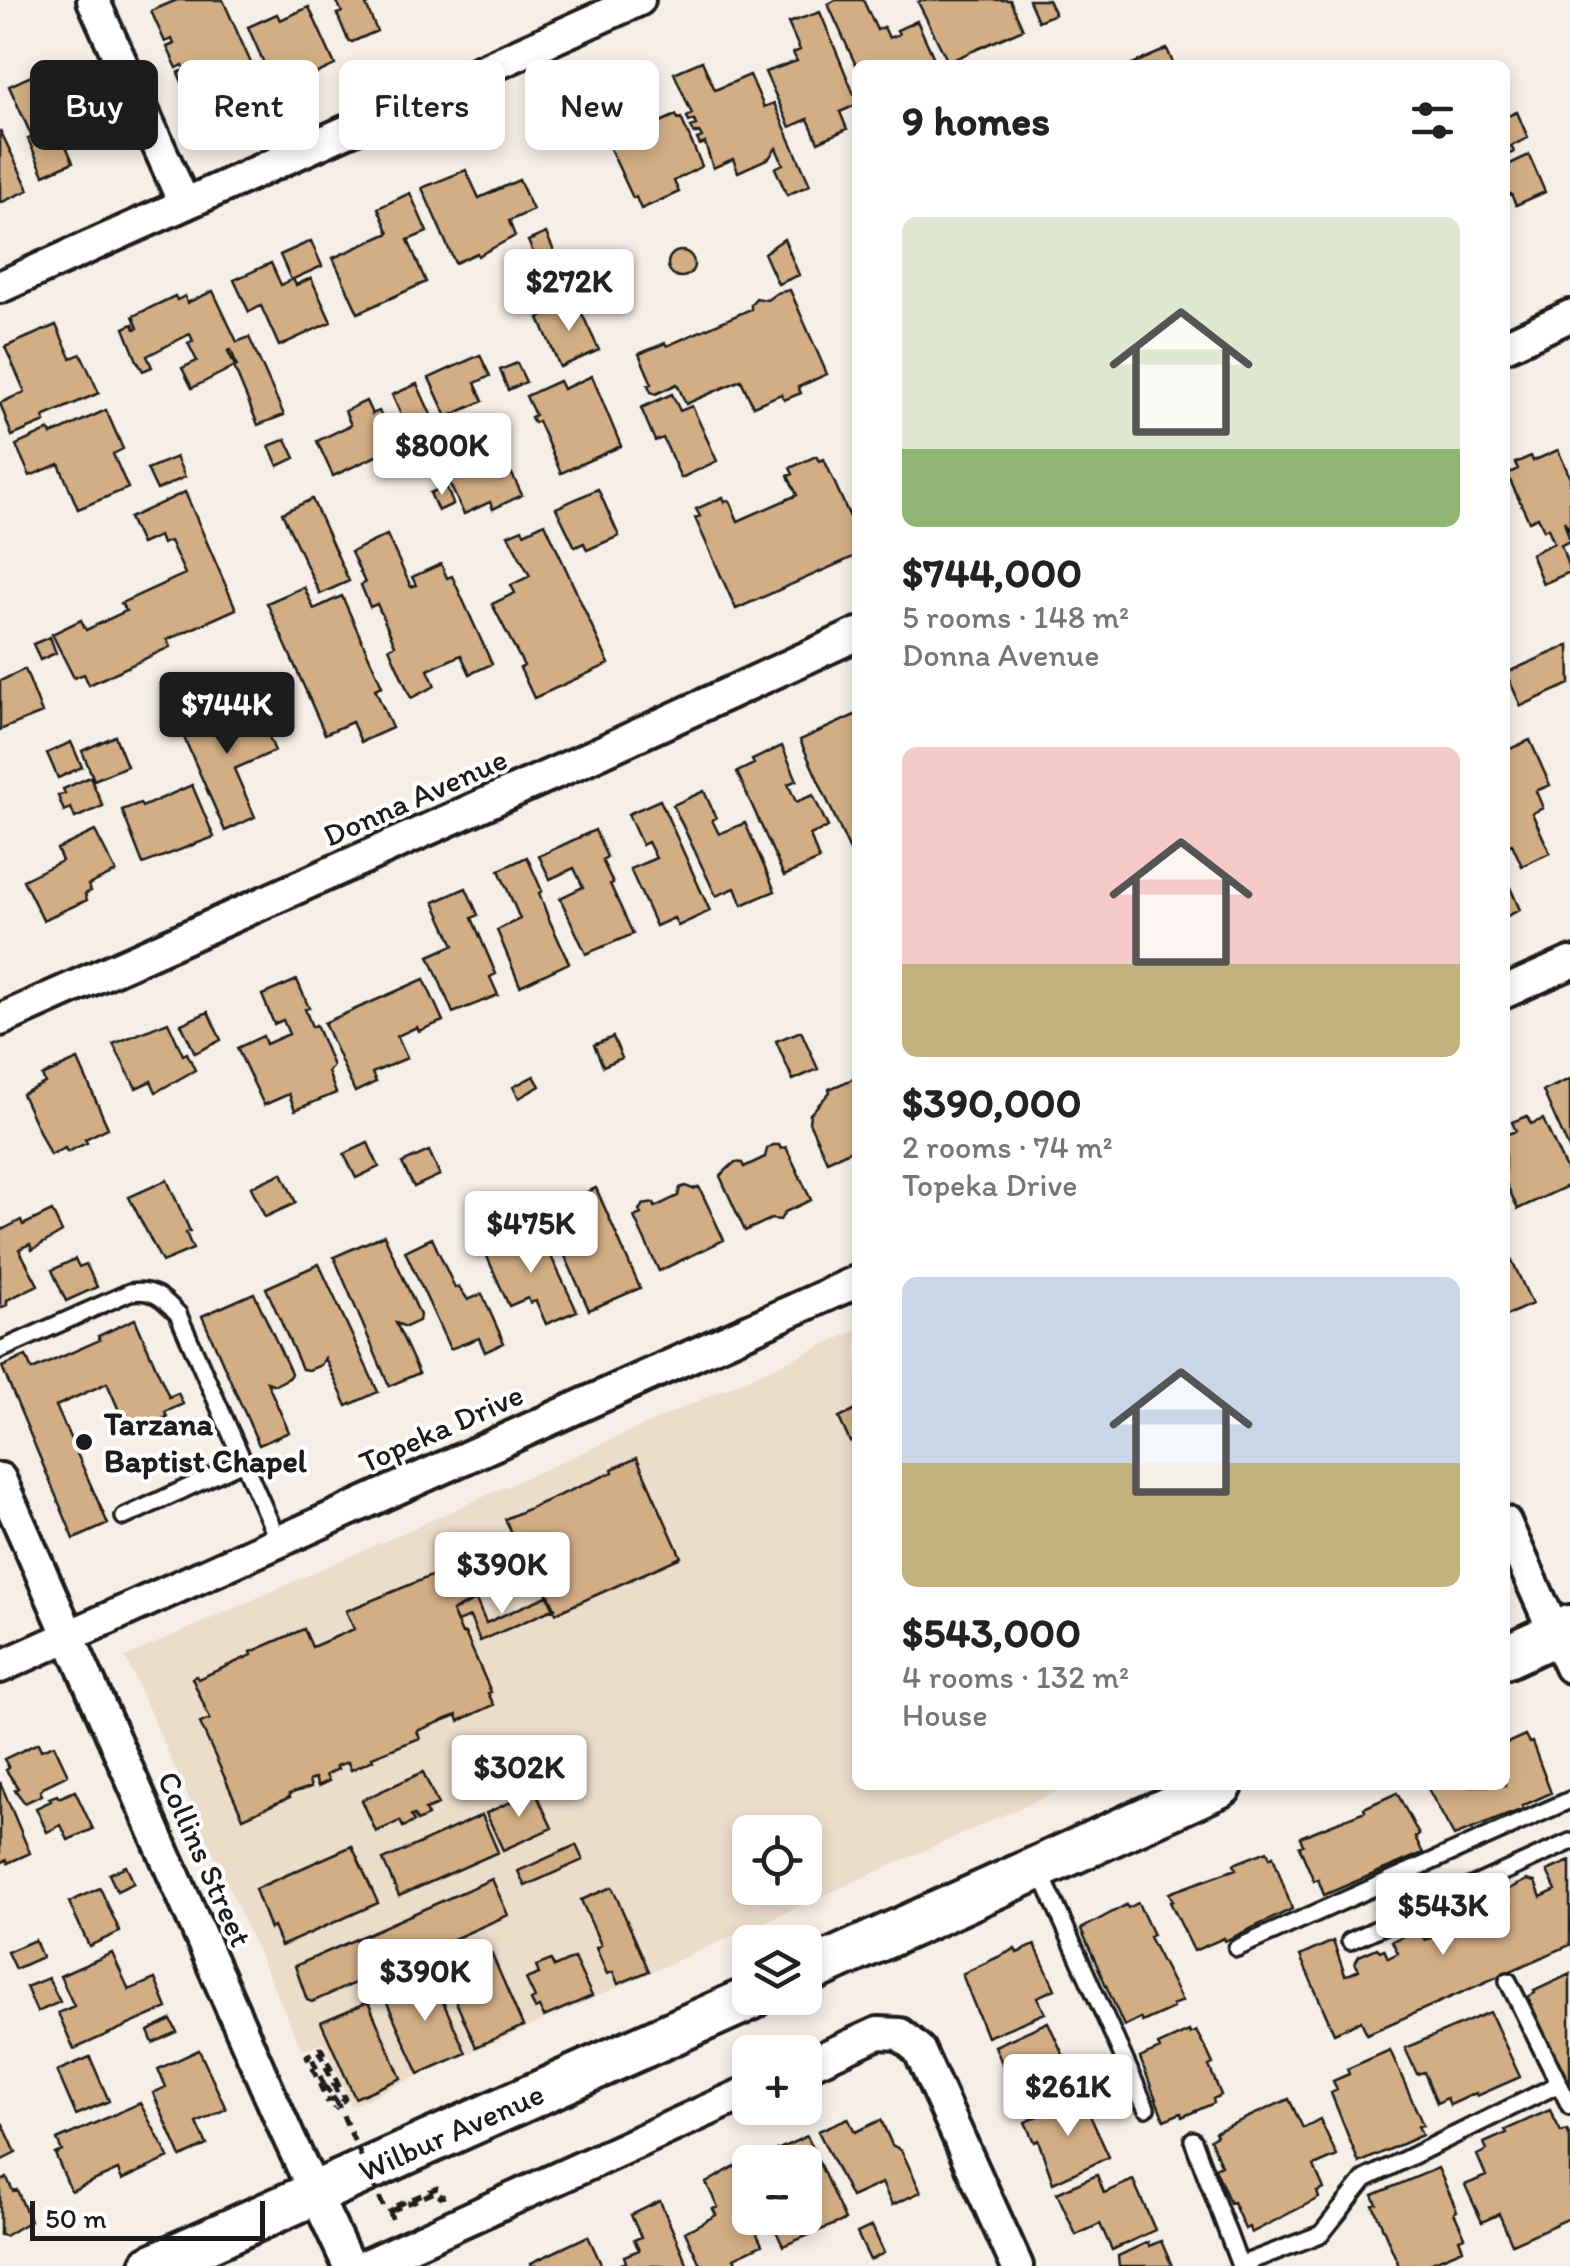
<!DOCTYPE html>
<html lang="en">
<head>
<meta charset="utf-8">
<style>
  body { margin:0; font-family:Itim,sans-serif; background:#f2f2f2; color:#222; height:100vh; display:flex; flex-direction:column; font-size:38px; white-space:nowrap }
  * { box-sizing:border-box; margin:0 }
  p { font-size:32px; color:#767676 }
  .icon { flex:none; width:55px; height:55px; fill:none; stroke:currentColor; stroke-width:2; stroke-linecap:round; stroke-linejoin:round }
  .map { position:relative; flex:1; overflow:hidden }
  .drawer { position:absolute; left:852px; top:60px; width:658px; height:1730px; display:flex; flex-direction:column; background:#fff; border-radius:15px; box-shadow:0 5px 15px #0003 }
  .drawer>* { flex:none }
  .banner { position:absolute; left:30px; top:60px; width:672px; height:90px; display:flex; gap:20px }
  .tools { position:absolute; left:732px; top:1815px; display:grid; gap:20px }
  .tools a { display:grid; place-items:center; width:90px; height:90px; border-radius:15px; background:#fff; box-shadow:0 5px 15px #0003; font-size:50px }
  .scale { position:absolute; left:30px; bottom:25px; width:235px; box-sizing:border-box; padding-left:10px; border:5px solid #1c1c1c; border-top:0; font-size:28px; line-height:35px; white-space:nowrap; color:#1c1c1c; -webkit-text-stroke:8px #fff; paint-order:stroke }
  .price { position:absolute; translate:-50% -85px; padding:0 22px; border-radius:10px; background:#fff; color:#222; font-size:32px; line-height:65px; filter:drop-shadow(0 2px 5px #0008) }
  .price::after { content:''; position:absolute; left:50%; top:60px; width:30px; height:22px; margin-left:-15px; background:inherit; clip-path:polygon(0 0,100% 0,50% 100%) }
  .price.selected { background:#1c1c1c; color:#fff }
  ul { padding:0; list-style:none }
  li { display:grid; align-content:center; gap:20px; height:530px; padding:0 50px }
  li span { display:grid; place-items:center; height:310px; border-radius:15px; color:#555 }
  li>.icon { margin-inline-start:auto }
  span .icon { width:180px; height:180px; fill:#fffc; stroke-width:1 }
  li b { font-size:42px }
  h2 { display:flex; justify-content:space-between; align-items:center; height:120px; padding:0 50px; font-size:42px }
  .pill { padding:0 35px; border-radius:15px; background:#fff; box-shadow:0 5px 15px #0003; font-size:35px; line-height:90px }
  .pill.selected { background:#1c1c1c; color:#fff }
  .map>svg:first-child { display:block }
</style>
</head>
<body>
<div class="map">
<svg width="1570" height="2266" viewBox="0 0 1570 2266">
  <rect width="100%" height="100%" fill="#f6efe7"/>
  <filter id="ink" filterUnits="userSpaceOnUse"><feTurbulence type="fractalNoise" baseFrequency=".01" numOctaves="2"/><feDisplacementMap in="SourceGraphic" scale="20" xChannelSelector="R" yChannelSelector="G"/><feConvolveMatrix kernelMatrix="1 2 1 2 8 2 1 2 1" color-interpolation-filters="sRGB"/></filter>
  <g filter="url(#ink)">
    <!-- built -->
    <path fill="#ecdcca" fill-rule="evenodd" d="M857 1330 858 1785H1071L351 2106 323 2042 302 2050 125 1657ZM750 1832H805V1888H750Z"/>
    <!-- building -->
    <path fill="#d3ae85" stroke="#1c1c1c" stroke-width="2.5" d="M177 0H223L266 97 231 112 229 106 197 116 178 73 185 70 183 65 177 68 167 47 174 44 172 39 165 42 151 11Z
      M336 0H377L366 5 377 31 352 42 348 40 337 14 342 12Z
      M836 0H863L877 30 884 27 889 38 899 34 897 30 917 21 937 65H858V70L828 4Z
      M922 0H1010L1023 29 948 62 918 2Z
      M1029 0H1048L1055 14 1038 21Z
      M309 7 335 65 305 79 303 73 274 86 248 27 277 14 280 20Z
      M820 12 858 104 840 112 847 129 818 142 808 119 790 127 765 72 797 61 793 53 800 50 788 23Z
      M1167 49 1174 65H1130Z
      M64 61 88 116 59 130 73 162 44 175 28 139 32 137 9 86Z
      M702 61 715 90 750 75 764 107 774 103 810 185 787 195 775 168 783 164 776 148 769 158 738 172 733 159 713 168 705 143 700 145 697 139 702 137 699 132 694 134 691 127 696 125 694 120 689 122 687 117 692 114 674 73Z
      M629 95 643 130 676 115 678 119 681 118 702 166 674 181 679 192 641 209 636 197 633 198 594 114Z
      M1517 112 1528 138 1511 146 1514 152 1505 156V117Z
      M0 130 29 190 0 203Z
      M1529 155 1545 192 1516 205 1511 194 1505 196V157L1508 165Z
      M466 170 479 198 519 180 533 210 509 221 515 236 478 256 477 253 455 263 422 188Z
      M410 193 427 232 408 240 426 282 358 313 333 258 389 233 378 208Z
      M546 233 557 258 539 266 528 241Z
      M784 239 799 275 778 284 764 253Z
      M311 241 322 266 293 279 296 285 311 278 331 322 279 346 261 306 249 312 234 280 271 263 281 285 291 280 280 255Z
      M668 264a13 13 0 1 1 26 0a13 13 0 1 1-26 0Z
      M790 290 827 374 798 387 801 393 784 400 781 394 753 406 741 380 686 404 677 384 656 394 651 392 648 385 652 384 639 354 665 343 667 346 751 309V304L756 298 767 300 777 293Z
      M213 291 237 342 249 337 284 415 258 425 234 367 237 366 231 350 228 351 235 366 192 388 182 368 197 361 188 343 193 341 190 334 147 356 152 367 143 371 137 361 124 328 133 324 135 329 138 328 133 316 175 296 177 300 185 296 187 303Z
      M576 301 599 350 560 367 539 318Z
      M56 325 71 358 81 354 99 393 43 417 45 422 12 436 0 403 25 392 5 347Z
      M480 355 490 376 475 383 483 401 447 417 429 378Z
      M517 363 526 382 508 390 500 370Z
      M592 376 621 446 561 473 538 421 534 423 531 417 535 415 526 396 559 381 563 389Z
      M417 384 433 419 408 430 392 395Z
      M672 394 680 411 692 406 717 461 681 478 663 438 655 441 641 408Z
      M366 401 372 414 379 411 396 447 333 476 317 441 351 425 345 411Z
      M106 410 123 449 113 454 128 488 78 509 59 464 30 476 16 445 49 430 51 435Z
      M479 438 496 475 501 480 512 474 522 495 493 509 490 502 464 514 437 457Z
      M286 439 295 458 278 466 269 446Z
      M1558 450 1570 477V531L1564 521 1570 541 1561 545 1570 572 1543 584 1531 554 1554 543 1548 528 1544 530 1538 517 1529 521 1507 474 1518 469 1515 463 1531 456 1533 461Z
      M816 456 819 461 824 459 858 535V555L736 609 695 518 700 516 696 509 723 497 725 502 729 500 738 521 797 495 788 476 793 474 790 468Z
      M176 457 185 477 157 490 147 469Z
      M446 486 453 504 438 511 430 493Z
      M598 489 619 536 587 550 584 543 575 547 556 508Z
      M185 492 236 609 167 640 170 647 89 685 84 674 74 678 52 634 81 620 86 630 126 611 121 603 185 574 170 541 162 544 159 536 141 544 129 518Z
      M312 499 349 581 320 594 282 513Z
      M545 523 609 664 534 698 520 668 524 666 492 604 515 593 511 585 530 576 508 535 522 529 524 533Z
      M387 535 411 587 416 585 412 577 441 564 447 578 452 576 492 664 470 674 461 655 428 670 435 686 411 698 389 648 395 645 377 604 370 607 361 585 365 583 351 552Z
      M304 587 314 609 342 596 382 686 375 689 392 728 361 742 352 722 325 734 267 603Z
      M50 637 56 653 40 660 33 644Z
      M1569 645 1570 684 1521 706 1506 673Z
      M25 669 42 713 0 730V681Z
      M254 702 275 751 234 769 255 817 225 831 179 726 189 719 187 715 197 709 198 712 204 708 214 720Z
      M857 714 858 863 856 864 800 740Z
      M115 736 127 766 94 780 82 751Z
      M1530 740 1550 785 1536 791 1543 808 1532 813 1550 853 1522 866 1512 844 1505 846V751Z
      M71 742 82 767 58 778 47 753Z
      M782 746 797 780 788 784 796 802 813 795 828 827 810 835 819 860 784 876 737 772 754 764 752 760Z
      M90 777 103 806 75 818 71 808 64 811 58 796 65 793 63 789Z
      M192 785 214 837 143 864 122 810 140 803 142 807Z
      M704 791 716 818 712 820 719 834 745 823 775 891 742 905 735 888 716 896 673 805Z
      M660 800 710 911 678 926 674 918 656 926 630 869 656 858 648 842 642 845 628 814Z
      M595 830 607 857 602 860 613 883 610 884 633 934 586 954 560 898 583 887 574 868 550 879 539 856Z
      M95 831 116 872 88 885 91 891 85 894 87 900 43 920 23 880 62 861 57 849Z
      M527 857 542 891 539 893 548 917 569 963 520 986 497 930 520 919 499 870Z
      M1505 876 1520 910 1505 917Z
      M466 888 478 915 472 918 496 974 490 977 498 995 453 1013 429 956 454 945 434 902Z
      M424 979 443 1021 419 1031 417 1027 397 1036 407 1058 372 1073 376 1082 355 1092 324 1023Z
      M297 980 309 1008 305 1009 312 1027 316 1025 333 1066 328 1072 336 1093 295 1110 289 1094 264 1105 237 1048 263 1036 266 1044 289 1034 283 1020 274 1024 262 995Z
      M208 1012 221 1040 195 1053 181 1024Z
      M168 1022 183 1055 187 1053 195 1070 156 1092 151 1081 136 1088 113 1044Z
      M801 1031 818 1069 793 1080 776 1041Z
      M613 1037 622 1058 603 1066 594 1045Z
      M78 1060 108 1128 85 1139 87 1143 67 1152 65 1148 50 1155 22 1094 45 1083 42 1076Z
      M534 1076 540 1086 519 1098 513 1087Z
      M855 1078 858 1154 854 1156 852 1150 827 1161 809 1122 810 1114 830 1092 829 1089Z
      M1570 1079V1151L1543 1091Z
      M1527 1116 1531 1124 1543 1119 1570 1178V1185L1518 1209 1505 1181V1126L1508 1134 1516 1131 1512 1122Z
      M368 1143 379 1167 356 1178 344 1154Z
      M773 1145H779L781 1149 786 1147 811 1200 785 1212 780 1220 771 1219 745 1231 720 1176 735 1162 742 1163 744 1167 765 1157 767 1149Z
      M429 1151 440 1175 414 1187 402 1163Z
      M282 1173 296 1203 265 1217 251 1187Z
      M167 1180 190 1231 186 1233 193 1249 162 1262 129 1197Z
      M685 1186 693 1189 699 1187 724 1240 659 1271 634 1217 641 1214 639 1210 643 1205 654 1203 655 1207 678 1196 680 1188Z
      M596 1188 640 1288 589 1310 545 1211Z
      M52 1211 62 1232 32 1250 30 1244 19 1249 38 1285 7 1300V1305L0 1308V1231L21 1220 23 1225Z
      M538 1229 577 1311 546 1324 536 1301 530 1303 528 1298 509 1306 485 1252Z
      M384 1235 420 1315 419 1321 406 1327 396 1323 419 1373 389 1386 334 1257Z
      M432 1238 455 1288 459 1287 468 1300 482 1294 504 1343 485 1352 479 1338 450 1349 405 1251Z
      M1505 1245 1532 1304 1505 1316Z
      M75 1259 79 1267 86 1264 97 1287 66 1301 52 1270Z
      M319 1264 378 1392 347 1406 325 1358 321 1365 309 1370 302 1369 266 1288Z
      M254 1293 291 1373 289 1378 275 1385 267 1382 289 1432 259 1445 202 1316Z
      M135 1319 169 1397 178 1393 183 1404 165 1412 167 1417 127 1429 107 1383 56 1406 108 1524 74 1539 2 1367 26 1356 32 1370 100 1340 98 1336Z
      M858 1409V1439L850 1442 839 1418Z
      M637 1458 681 1557 556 1613 530 1558 524 1561 505 1519 613 1472 612 1469Z
      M460 1564 462 1568 468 1566 472 1576 466 1579 476 1600 452 1611 462 1634 465 1633 491 1692 488 1693 494 1705 459 1721 457 1715 417 1731 420 1738 372 1757 373 1760 351 1770 348 1762 336 1766 338 1769 326 1775 329 1781 318 1786 315 1778 309 1781 311 1787 289 1794 290 1797 243 1818 200 1723 210 1719 192 1678 196 1676 198 1679 252 1655 251 1652 304 1629 312 1647 354 1629 346 1611Z
      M549 1595 555 1608 480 1641 470 1617 457 1622 452 1611 476 1600 486 1623Z
      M1525 1735 1529 1743 1532 1742 1551 1793 1522 1806 1523 1809 1454 1836 1427 1787 1505 1785V1744Z
      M38 1743 41 1750 54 1745 68 1775 45 1786 40 1791 42 1795 25 1803 15 1790 18 1788 6 1770 9 1768 4 1759Z
      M423 1772 438 1805 425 1810 428 1816 417 1821 414 1815 411 1816 414 1822 403 1827 400 1821 376 1832 362 1800Z
      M0 1782 30 1853 8 1863 7 1860 0 1863Z
      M75 1791 93 1829 68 1840 61 1825 47 1832 36 1808 51 1801 49 1798 57 1795 59 1798Z
      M535 1791 552 1828 503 1850 486 1813Z
      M1397 1793 1419 1835 1415 1837 1423 1853 1324 1895 1318 1879 1314 1881 1299 1846 1303 1845 1300 1837 1365 1811 1364 1808Z
      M482 1815 498 1852 399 1896 383 1860Z
      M576 1845 583 1860 525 1886 518 1871Z
      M352 1846 378 1903 281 1946 273 1927 270 1929 255 1889Z
      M1267 1851 1270 1858 1273 1856 1292 1909 1225 1941 1224 1938 1194 1951 1170 1902 1173 1901 1169 1893 1236 1869 1234 1864Z
      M1570 1861V1945L1367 2034 1361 2021 1334 2033 1300 1956 1333 1941 1345 1975 1350 1974 1359 1970 1355 1963 1359 1956 1377 1948 1380 1951 1384 1949 1388 1958 1398 1953 1392 1941 1417 1930 1425 1940 1435 1936 1430 1925 1455 1913 1465 1931 1475 1926 1468 1909 1492 1898 1502 1913 1512 1909 1506 1895 1509 1889 1527 1880 1535 1882 1541 1897 1556 1890 1547 1871Z
      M126 1866 134 1883 117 1891 109 1874Z
      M492 1879 508 1915 312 2002 307 2000 295 1966Z
      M612 1887 649 1971 618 1984 613 1972 607 1974 596 1948 601 1945 581 1900Z
      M100 1888 120 1932 89 1946 69 1902Z
      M1138 1903 1153 1935 1149 1937 1182 2001 1172 2005 1173 2008 1142 2022 1140 2018 1124 2026 1081 1929 1126 1905 1128 1908Z
      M35 1940 42 1957 15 1969 7 1952Z
      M1035 1945 1055 1989 1037 1997 1045 2013 987 2037 962 1974 1015 1949 1017 1953Z
      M489 1948 523 2026 476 2047 441 1968Z
      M112 1953 129 1990 155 1979 167 2008 74 2049 58 2013 74 2006 60 1976Z
      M574 1958 592 1996 544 2017 539 2007 535 2009 531 2000 535 1998 526 1979 539 1974 536 1966 551 1960 554 1967Z
      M1570 1974V2091L1533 2025 1539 2022 1528 1997 1535 1993 1534 1991Z
      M431 1975 466 2053 419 2074 384 1996Z
      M48 1978 60 2002 37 2012 26 1987Z
      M368 2002 401 2078 355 2098 321 2022Z
      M1490 2012 1520 2077 1477 2096 1476 2093 1450 2105 1447 2098 1437 2103 1424 2072 1417 2074 1405 2048Z
      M171 2020 177 2032 153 2043 148 2031Z
      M1048 2022 1077 2085 1021 2111 995 2046Z
      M1189 2031 1190 2034 1196 2031 1208 2053 1213 2064 1209 2066 1221 2095 1213 2099 1214 2103 1182 2117 1181 2113 1164 2120 1140 2058 1160 2049 1158 2045Z
      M199 2050 226 2109 197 2123 207 2145 181 2157 153 2093 166 2087 158 2069Z
      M1390 2050 1423 2125 1418 2126 1422 2135 1359 2163 1331 2093 1337 2090 1333 2081 1349 2074 1347 2069Z
      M90 2057 109 2101 76 2115 57 2071Z
      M1081 2096 1109 2157 1053 2183 1038 2140 1034 2142 1025 2122Z
      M1289 2099 1303 2128 1320 2119 1337 2156 1314 2166 1324 2189 1317 2192 1319 2198 1251 2233 1249 2227 1245 2229 1233 2202 1230 2203 1215 2168 1221 2165 1210 2139 1217 2135 1215 2132Z
      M140 2103 169 2158 122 2180 118 2170 71 2191 55 2154 62 2151 57 2140Z
      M1550 2110 1561 2132 1567 2130 1570 2137V2218L1512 2244 1499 2214 1482 2222 1465 2185 1486 2176 1477 2155 1487 2150 1484 2143 1507 2133 1505 2130Z
      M848 2118 855 2132 881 2120 892 2145 901 2150 921 2192 892 2205 882 2183 851 2197 818 2131Z
      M3 2124 16 2153 0 2161V2126Z
      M807 2136 845 2220 783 2246 770 2218H805V2162H782L777 2150Z
      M735 2166 748 2195 741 2199 762 2245 734 2258 738 2266H701L685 2232 716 2215 713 2209 718 2207 706 2183Z
      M1438 2168 1457 2211 1454 2213 1465 2237 1459 2239 1463 2249 1432 2262 1434 2266H1399L1373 2205 1377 2204 1373 2195Z
      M1097 2175 1104 2193 1133 2180 1155 2230 1112 2250 1100 2224 1076 2235 1057 2193Z
      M7 2178 13 2191 17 2190 30 2221 5 2236 0 2235V2182Z
      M660 2201 688 2266H616L626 2262 624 2256 639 2250 634 2240 641 2237 631 2215Z
      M872 2226 884 2253 870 2260 857 2233Z
      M588 2236 602 2266H532L531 2263Z
      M1161 2241 1172 2266H1119L1118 2256 1148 2242 1149 2246Z"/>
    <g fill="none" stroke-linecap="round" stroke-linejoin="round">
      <defs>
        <path id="service" d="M0 1350 130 1292C153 1288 163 1298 178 1314L278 1540
          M124 1517 243 1462
          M1040 1871 1146 2108
          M1350 1941 1570 1842
          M1237 1948 1570 1800
          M1508 1981 1570 2106
          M1193 2140 1240 2266
          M1240 2265 1321 2234 1365 2179 1559 2084"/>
        <path id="minor" d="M93 0 184 203
          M0 287 639 0
          M1505 346 1570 316
          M1505 992 1570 963
          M0 1020 577 763 858 634
          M0 1479 288 2136 349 2266
          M1505 1522 1570 1667
          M0 1667 858 1281
          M805 2066 878 2033 900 2034 919 2050 1017 2266
          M364 2266 750 2091"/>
        <path id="secondary" d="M1505 1657 1570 1627
          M805 1973 1221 1785
          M152 2266 751 1998"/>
      </defs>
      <!-- service casing -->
      <use href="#service" stroke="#1c1c1c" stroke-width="22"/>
      <!-- minor casing -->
      <use href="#minor" stroke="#1c1c1c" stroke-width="38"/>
      <!-- secondary casing -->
      <use href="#secondary" stroke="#1c1c1c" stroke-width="50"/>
      <!-- path -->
      <path stroke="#1c1c1c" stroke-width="5" stroke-dasharray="10 8" stroke-linecap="butt" d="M324 2085 312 2058 320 2053 339 2097 327 2101 307 2056 321 2048 345 2099 334 2109
        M391 2211 437 2191 441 2196 439 2199
        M392 2219 389 2209 437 2188 441 2189 443 2199"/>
      <!-- service -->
      <use href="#service" stroke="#fff" stroke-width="15"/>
      <!-- minor -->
      <use href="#minor" stroke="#fff" stroke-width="30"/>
      <!-- secondary -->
      <use href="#secondary" stroke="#fff" stroke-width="42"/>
      <!-- path-bridge -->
      <path stroke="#1c1c1c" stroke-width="5" stroke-dasharray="10 8" stroke-linecap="butt" d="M324 2085 337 2102 384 2208 391 2211"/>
    </g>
  </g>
  <!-- markers -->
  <circle fill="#1c1c1c" stroke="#fff" stroke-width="4" cx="84" cy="1442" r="10"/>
  <g text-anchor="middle" stroke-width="8" stroke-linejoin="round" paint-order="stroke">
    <!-- street labels -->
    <g font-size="32" fill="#1c1c1c" stroke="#fff">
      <text transform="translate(415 797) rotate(-24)" y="11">Donna Avenue</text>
      <text transform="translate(441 1428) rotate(-24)" y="11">Topeka Drive</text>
      <text transform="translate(205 1859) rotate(66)" y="11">Collins Street</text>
      <text transform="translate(451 2132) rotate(-24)" y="11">Wilbur Avenue</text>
    </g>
    <!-- poi labels -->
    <g font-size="32" font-weight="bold" fill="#1c1c1c" stroke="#fff" text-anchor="start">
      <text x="104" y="1435">Tarzana<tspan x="104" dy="37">Baptist Chapel</tspan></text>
    </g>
  </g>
</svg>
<div class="tools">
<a><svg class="icon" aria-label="locate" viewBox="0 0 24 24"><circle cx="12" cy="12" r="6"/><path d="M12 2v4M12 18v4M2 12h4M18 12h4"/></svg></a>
<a><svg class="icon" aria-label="layers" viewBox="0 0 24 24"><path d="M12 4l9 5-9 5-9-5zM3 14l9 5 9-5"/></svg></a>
<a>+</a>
<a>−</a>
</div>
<div class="scale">50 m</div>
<b class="price" style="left:569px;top:334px">$272K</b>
<b class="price" style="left:442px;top:498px">$800K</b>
<b class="price selected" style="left:227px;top:757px">$744K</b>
<b class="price" style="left:531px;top:1276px">$475K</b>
<b class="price" style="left:502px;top:1617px">$390K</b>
<b class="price" style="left:519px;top:1820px">$302K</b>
<b class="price" style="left:1443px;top:1958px">$543K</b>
<b class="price" style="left:425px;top:2024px">$390K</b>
<b class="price" style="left:1068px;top:2139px">$261K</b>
<div class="banner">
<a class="pill selected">Buy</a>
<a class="pill">Rent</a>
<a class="pill">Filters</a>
<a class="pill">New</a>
</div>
<section class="drawer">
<h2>9 homes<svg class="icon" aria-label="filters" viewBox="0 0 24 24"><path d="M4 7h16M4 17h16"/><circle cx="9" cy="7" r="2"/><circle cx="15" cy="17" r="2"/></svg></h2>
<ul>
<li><span style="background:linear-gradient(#dfe7d0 75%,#8fb573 0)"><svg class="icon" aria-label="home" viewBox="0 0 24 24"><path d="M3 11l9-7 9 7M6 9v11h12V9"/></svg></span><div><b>$744,000</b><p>5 rooms · 148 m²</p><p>Donna Avenue</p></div></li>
<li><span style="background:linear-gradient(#f6c9c9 70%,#c2b280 0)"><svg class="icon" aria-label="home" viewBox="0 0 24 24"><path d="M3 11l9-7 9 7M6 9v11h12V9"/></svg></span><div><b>$390,000</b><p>2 rooms · 74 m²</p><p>Topeka Drive</p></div></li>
<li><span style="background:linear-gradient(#c9d6e8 60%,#c2b280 0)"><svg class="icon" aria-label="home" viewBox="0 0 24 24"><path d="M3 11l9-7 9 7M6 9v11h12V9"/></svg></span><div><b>$543,000</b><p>4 rooms · 132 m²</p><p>House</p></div></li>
</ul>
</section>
</div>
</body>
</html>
